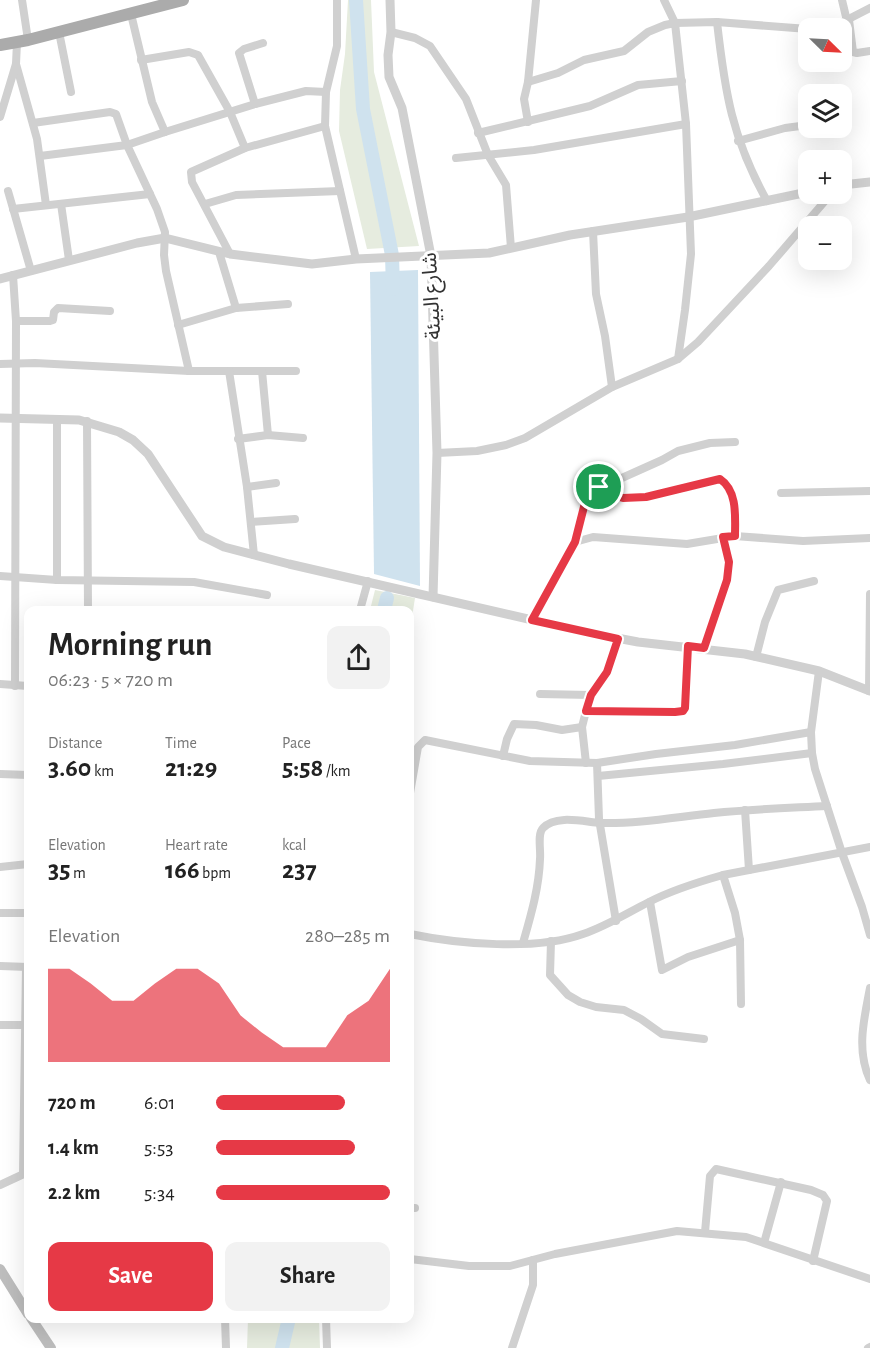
<!DOCTYPE html>
<html lang="en">
<head>
<meta charset="utf-8">
<style>
  :root { --surface:#fff; --page:#f2f2f2; --text:#222; --muted:#767676; --accent:#e63946 }
  body { margin:0; font-family:"Alegreya Sans","Noto Sans Arabic",sans-serif; background:var(--page); color:var(--text); height:100vh; display:flex; flex-direction:column; font-size:22px; white-space:nowrap }
  * { box-sizing:border-box; margin:0 }
  p { font-size:20px; color:var(--muted) }
  .icon { flex:none; width:33px; height:33px; fill:none; stroke:currentColor; stroke-width:2; stroke-linecap:round; stroke-linejoin:round }
  .map { position:relative; flex:1; overflow:hidden }
  .drawer { position:absolute; left:24px; top:606px; width:390px; height:717px; display:flex; flex-direction:column; background:var(--surface); border-radius:12px; box-shadow:0 6px 24px #0002 }
  .drawer>* { flex:none }
  .needle { width:39px; rotate:114deg }
  .fabs { position:absolute; left:798px; top:18px; display:grid; gap:12px }
  .fabs a { display:grid; place-items:center; width:54px; height:54px; border-radius:12px; background:var(--surface); box-shadow:0 6px 24px #0002; font-size:30px }
  .pin { position:absolute; display:grid; place-items:center; width:51px; height:51px; color:#fff; margin:-26px; border:3px solid #fff; border-radius:50%; box-shadow:0 2px 6px #0007 }
  .round { display:grid; place-items:center; flex:none; width:63px; height:63px; border-radius:12px; background:var(--page) }
  .overview { display:flex; align-items:center; justify-content:space-between; height:102px; padding:0 24px }
  h1 { font-size:33px; font-weight:700; line-height:45px }
  .metrics { display:grid; grid-template-columns:repeat(3,1fr); gap:9px; height:102px; padding:6px 24px }
  .metrics div { display:grid; align-content:center }
  .metrics b { font-size:26px; font-weight:700 }
  .metrics small { font-size:16px; font-weight:400 }
  .metrics p { font-size:16px }
  .chart { height:168px; padding:12px 24px }
  .chart p { display:flex; justify-content:space-between }
  .chart svg { width:100%; height:108px; margin-top:6px; fill:var(--accent); opacity:.7 }
  .action { display:flex; gap:12px; margin-top:auto; padding:12px 24px }
  .action a { flex:1; height:69px; border-radius:12px; background:var(--accent); color:#fff; font-size:24px; font-weight:700; line-height:69px; text-align:center }
  .action a+a { background:var(--page); color:var(--text) }
  ul { padding:0 24px; list-style:none; font-size:20px }
  li { display:grid; grid-template-columns:96px 72px 1fr; align-items:center; height:45px }
  li i { height:15px; border-radius:8px; background:var(--accent) }
  .map>svg:first-child { display:block }
</style>
</head>
<body>
<div class="map">
<svg width="870" height="1348" viewBox="0 0 870 1348">
  <rect width="100%" height="100%" fill="#fff"/>
  <g fill="#e6ecdf">
    <path d="M348 0H371L374 72 419 246 367 249 339 131 340 90 345 54Z"/>
    <path d="M375 590 415 598 410 630V610H370Z"/>
    <path d="M248 1319H319L320 1348H247Z"/>
  </g>
  <path fill="#cfe2ee" d="M418 270 420 586 374 574 370 272Z"/>
  <g fill="none" stroke-linecap="round" stroke-linejoin="round">
    <g stroke="#cfe2ee" stroke-width="14">
      <path d="M356 0 363 109 392 255 393 289"/>
      <path d="M384 610 387 598"/>
      <path d="M282 1348 289 1318"/>
    </g>
    <g stroke="#d0d0d0" stroke-width="8">
      <path d="M22 0 28 40"/>
      <path d="M337 0V46L326 92 325 126 356 259"/>
      <path d="M664 0 675 23 717 22 808 29"/>
      <path d="M842 0 847 21"/>
      <path d="M131 14 152 102 165 132"/>
      <path d="M849 20 853 52 857 53 870 51"/>
      <path d="M717 22C725 93 732 138 767 201"/>
      <path d="M824 28 837 25 870 8"/>
      <path d="M59 32 71 92"/>
      <path d="M391 32 415 38 430 46 466 99 488 155 506 185 511 248"/>
      <path d="M141 60 189 52 198 55 230 112 245 148"/>
      <path d="M16 64 37 139 46 205"/>
      <path d="M528 82 558 73 584 60 624 51 648 32 665 25 675 23 686 124 691 254 685 310 678 359"/>
      <path d="M255 104 239 53 244 49 263 43"/>
      <path d="M0 117 16 64 17 42"/>
      <path d="M528 122 524 99 528 82 536 0"/>
      <path d="M33 123 110 112 116 114 127 145 157 209 165 232 164 255 166 271 189 371"/>
      <path d="M478 133 590 106 638 85 682 81"/>
      <path d="M738 141 785 128 808 125"/>
      <path d="M40 156 127 145 165 132 255 104 306 91 326 92"/>
      <path d="M456 158 534 150 686 124"/>
      <path d="M8 191 31 271"/>
      <path d="M61 204 69 260"/>
      <path d="M205 204 236 195 340 191"/>
      <path d="M13 209 150 194"/>
      <path d="M593 231 596 294 605 336 612 387"/>
      <path d="M219 252 236 308"/>
      <path d="M230 254 192 182 191 172 245 148 325 126"/>
      <path d="M13 275 16 321 15 686"/>
      <path d="M16 321H50L53 320 54 312 58 308 110 311"/>
      <path d="M178 325 236 308 288 304"/>
      <path d="M0 364 35 363 189 371H296"/>
      <path d="M229 371 247 487 254 555"/>
      <path d="M262 371 268 435"/>
      <path d="M57 419V580"/>
      <path d="M87 421 88 610"/>
      <path d="M238 439 268 435 303 438"/>
      <path d="M437 453 477 451 506 445 525 438 612 387 678 359 698 342 769 266 831 194"/>
      <path d="M247 487 276 483"/>
      <path d="M599 487C627 506 663 495 693 486 702 484 711 480 720 479 738 490 735 518 735 536"/>
      <path d="M781 493 870 491"/>
      <path d="M251 522 295 519"/>
      <path d="M575 542 586 496 590 488 604 486 662 460 678 451 710 443 735 442"/>
      <path d="M0 576 57 580 194 582 267 595"/>
      <path d="M360 610 368 581"/>
      <path d="M532 620 575 542 593 537 687 544 735 536 803 541 870 538"/>
      <path d="M704 648 727 580 729 562 723 537"/>
      <path d="M756 657 765 622 778 590 814 581"/>
      <path d="M819 671 811 732 812 753 815 769 842 853 862 907 870 935"/>
      <path d="M0 684 28 686"/>
      <path d="M869 691 870 594"/>
      <path d="M540 694 591 695"/>
      <path d="M586 711H683L687 696 689 647"/>
      <path d="M503 756 507 739 514 724 536 725 562 730 582 727"/>
      <path d="M586 763 582 727 586 711 591 695 607 672 617 639"/>
      <path d="M597 763 599 819 616 921"/>
      <path d="M0 774 28 775"/>
      <path d="M598 776 723 764 812 753"/>
      <path d="M410 793 418 747 425 740 530 761 597 763 656 754 735 745 811 732"/>
      <path d="M745 810 749 870"/>
      <path d="M0 867 28 864"/>
      <path d="M723 875 735 913 740 940 741 1004"/>
      <path d="M650 902 662 970 688 957 740 940"/>
      <path d="M0 913H28"/>
      <path d="M410 934C458 944 536 951 583 934 607 926 627 913 649 902 672 890 698 882 723 875L870 847"/>
      <path d="M551 941 550 975 568 995 580 1002 596 1007 624 1010 641 1019 662 1034 704 1039"/>
      <path d="M523 943C531 915 539 888 540 859 541 850 537 834 543 828 556 814 585 822 600 823 638 824 676 817 714 813 752 809 789 808 827 806"/>
      <path d="M0 966 28 967"/>
      <path d="M870 988C864 1019 856 1050 870 1080"/>
      <path d="M0 1025H28"/>
      <path d="M23 1174 26 967"/>
      <path d="M0 1185 28 1172"/>
      <path d="M410 1208H415"/>
      <path d="M705 1232 710 1176 716 1169 811 1190 823 1195 827 1201 813 1261"/>
      <path d="M764 1243 781 1182"/>
      <path d="M410 1259 469 1266H510L555 1254 677 1231 746 1237 870 1279"/>
      <path d="M225 1318 226 1348"/>
      <path d="M326 1318 327 1348"/>
      <path d="M512 1348 533 1285V1260"/>
      <path d="M868 1348 870 1347"/>
    </g>
    <g stroke="#d0d0d0" stroke-width="9">
      <path d="M390 0 391 32 388 55 389 77 402 108 431 256 437 453 433 597"/>
      <path d="M842 185 870 182"/>
      <path d="M0 279 137 243 165 238 230 254 312 264 356 259 489 253 570 235 688 217 808 192"/>
      <path d="M0 418 79 420 119 432 133 440 148 454 202 536 224 547 289 564 580 631 638 642 745 654 819 671 870 691"/>
    </g>
    <g stroke="#bdbdbd" stroke-width="10">
      <path d="M0 1269 28 1314"/>
      <path d="M31 1318 51 1348"/>
    </g>
    <path stroke="#ababab" stroke-width="12" d="M0 45 28 40 183 0"/>
  </g>
  <g fill="none" stroke-linecap="round" stroke-linejoin="round">
    <defs>
      <path id="route" d="M720 479C738 491 735 518 735 536L723 537 729 562 727 580 704 648 688 646 685 708 683 711 675 712 586 711 591 695 607 672 618 639 532 620 575 542 588 491 590 488 599 487 609 494 623 498 646 497Z"/>
    </defs>
    <use href="#route" stroke="#fff" stroke-width="12"/>
    <use href="#route" stroke="#e63946" stroke-width="8"/>
  </g>
  <g text-anchor="middle" stroke-width="6" stroke-linejoin="round" paint-order="stroke">
    <g font-size="21" fill="#333" stroke="#fff">
      <text transform="translate(431 296) rotate(-93)" y="7">شارع البيئة</text>
    </g>
  </g>
</svg>
<div class="fabs">
<a><svg class="needle" viewBox="-14 -14 28 28"><path d="M0-13l5 13h-10z" fill="#e53935"/><path d="M0 13l5-13h-10z" fill="#767676"/></svg></a>
<a><svg class="icon" aria-label="layers" viewBox="0 0 24 24"><path d="M12 4l9 5-9 5-9-5zM3 14l9 5 9-5"/></svg></a>
<a>+</a>
<a>−</a>
</div>
<div class="pin" style="left:599px;top:487px;background:#1e9e55"><svg class="icon" aria-label="arrive" viewBox="0 0 24 24"><path d="M6 21V4h12l-3 4 3 4H6"/></svg></div>
<section class="drawer">
<div class="overview"><div><h1>Morning run</h1><p>06:23 · 5 × 720 m</p></div><a class="round"><svg class="icon" aria-label="share" viewBox="0 0 24 24"><path d="M12 15V3M7 8l5-5 5 5M5 13v7h14v-7"/></svg></a></div>
<div class="metrics">
<div><p>Distance</p><b>3.60<small> km</small></b></div>
<div><p>Time</p><b>21:29</b></div>
<div><p>Pace</p><b>5:58<small> /km</small></b></div>
</div>
<div class="metrics">
<div><p>Elevation</p><b>35<small> m</small></b></div>
<div><p>Heart rate</p><b>166<small> bpm</small></b></div>
<div><p>kcal</p><b>237</b></div>
</div>
<div class="chart"><p><span>Elevation</span>280–285 m</p>
<svg viewBox="0 0 160 44" preserveAspectRatio="none"><path d="M0 44V6L10 6L20 12L30 19L40 19L50 12L60 6L70 6L80 12L90 25L100 32L110 38L120 38L130 38L140 25L150 19L160 6V44z"/></svg>
</div>
<ul>
<li><b>720 m</b>6:01<i style="width:74%"></i></li>
<li><b>1.4 km</b>5:53<i style="width:80%"></i></li>
<li><b>2.2 km</b>5:34<i style="width:100%"></i></li>
</ul>
<div class="action"><a>Save</a><a>Share</a></div>
</section>
</div>
</body>
</html>
